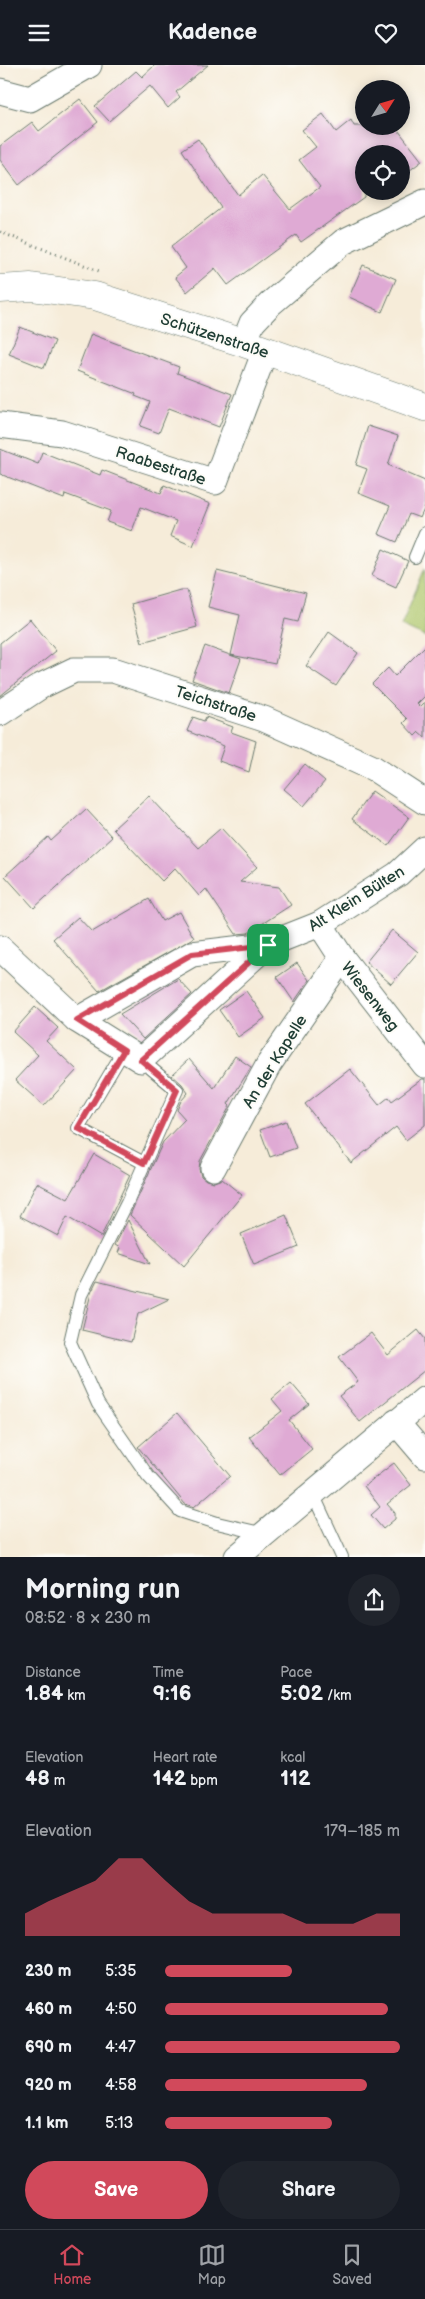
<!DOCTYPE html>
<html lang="en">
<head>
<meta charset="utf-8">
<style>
  :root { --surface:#171b24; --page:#20242c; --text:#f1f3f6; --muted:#9ea1a6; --line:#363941; --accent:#d1495b }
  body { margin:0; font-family:"Balsamiq Sans",sans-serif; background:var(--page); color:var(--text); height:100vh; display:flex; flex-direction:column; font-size:19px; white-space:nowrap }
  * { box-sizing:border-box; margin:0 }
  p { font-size:16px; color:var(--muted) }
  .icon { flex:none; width:28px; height:28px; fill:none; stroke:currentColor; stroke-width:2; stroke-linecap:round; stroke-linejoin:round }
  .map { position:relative; height:1492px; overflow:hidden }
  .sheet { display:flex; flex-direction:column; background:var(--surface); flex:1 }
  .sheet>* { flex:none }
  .needle { width:32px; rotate:53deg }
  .tools { position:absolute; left:355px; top:15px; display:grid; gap:10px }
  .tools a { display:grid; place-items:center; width:55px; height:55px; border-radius:50%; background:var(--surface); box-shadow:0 2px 12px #0003; font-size:25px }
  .pin { position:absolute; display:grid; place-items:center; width:42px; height:42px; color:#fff; margin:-21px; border-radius:10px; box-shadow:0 2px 8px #0006 }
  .round { display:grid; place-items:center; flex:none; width:52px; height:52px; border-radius:26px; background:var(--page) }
  .summary { display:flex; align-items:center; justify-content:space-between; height:85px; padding:0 25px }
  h1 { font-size:28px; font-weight:800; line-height:38px }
  .metrics { display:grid; grid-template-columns:repeat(3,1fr); gap:8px; height:85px; padding:5px 25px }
  .metrics div { display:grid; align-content:center }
  .metrics b { font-size:21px; font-weight:800 }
  .metrics small { font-size:14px; font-weight:400 }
  .metrics p { font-size:14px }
  .chart { height:140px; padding:10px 25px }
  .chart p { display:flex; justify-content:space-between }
  .chart svg { width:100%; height:90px; margin-top:5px; fill:var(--accent); opacity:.7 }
  .button { display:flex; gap:10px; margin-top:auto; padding:10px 25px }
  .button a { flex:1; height:58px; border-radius:30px; background:var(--accent); color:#fff; font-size:20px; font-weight:800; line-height:58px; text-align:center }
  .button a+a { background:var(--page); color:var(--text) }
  ul { padding:0 25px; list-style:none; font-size:16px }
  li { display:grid; grid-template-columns:80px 60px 1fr; align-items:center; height:38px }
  li i { height:12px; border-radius:6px; background:var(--accent) }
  header { display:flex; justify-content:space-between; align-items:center; height:65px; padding:0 25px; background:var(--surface); font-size:22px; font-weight:800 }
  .dock { display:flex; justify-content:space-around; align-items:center; height:70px; border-top:1px solid var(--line); background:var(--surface); font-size:14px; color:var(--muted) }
  .dock a { display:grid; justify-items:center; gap:2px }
  .dock .active { color:var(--accent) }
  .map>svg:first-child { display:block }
</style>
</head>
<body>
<header><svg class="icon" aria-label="menu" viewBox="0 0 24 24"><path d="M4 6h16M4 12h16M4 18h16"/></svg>Kadence<svg class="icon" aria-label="heart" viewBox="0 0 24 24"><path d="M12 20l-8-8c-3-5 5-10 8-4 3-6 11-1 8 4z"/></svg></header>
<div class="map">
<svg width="425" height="1492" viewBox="0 0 425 1492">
  <rect width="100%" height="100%" fill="#fdfcf7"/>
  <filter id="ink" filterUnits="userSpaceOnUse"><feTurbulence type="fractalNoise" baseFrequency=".02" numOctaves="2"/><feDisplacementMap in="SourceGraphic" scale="10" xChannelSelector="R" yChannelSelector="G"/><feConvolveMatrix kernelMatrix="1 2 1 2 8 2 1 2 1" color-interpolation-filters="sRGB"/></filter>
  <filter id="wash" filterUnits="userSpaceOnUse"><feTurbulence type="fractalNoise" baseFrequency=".0096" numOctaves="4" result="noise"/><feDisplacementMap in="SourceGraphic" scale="20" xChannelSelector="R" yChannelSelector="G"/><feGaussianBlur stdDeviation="1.12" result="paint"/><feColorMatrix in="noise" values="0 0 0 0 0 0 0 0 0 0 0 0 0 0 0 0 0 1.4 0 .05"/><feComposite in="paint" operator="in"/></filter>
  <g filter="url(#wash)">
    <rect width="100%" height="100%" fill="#f6ecd9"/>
    <path fill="#b0c86e" stroke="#688251" d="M425 503V572L401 561Z"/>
    <g id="blocks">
      <g fill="#dfaad4">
        <path d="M155 0H208L176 27 180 32 168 43 150 21 109 56 95 41 136 6 142 12Z"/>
        <path d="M80 34 98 57 19 120 0 95V81L32 57 39 66Z"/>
        <path d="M323 49 336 67 351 55 354 61H395L422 96 401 112V89H364V132L301 177 296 170 228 220 215 203 187 227 175 212 186 203 171 182 221 143 182 85 198 74 238 130 262 110 290 144 320 122 299 95 316 82 302 65Z"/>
        <path d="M363 200 396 214 382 247 349 232Z"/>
        <path d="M20 262 55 276 44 303 9 289Z"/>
        <path d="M91 269 179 302 177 308 232 329 219 362 169 343 159 368 140 361 150 337 135 331 136 329 77 306Z"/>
        <path d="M368 361 398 371 388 400 425 416V442L420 453 409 449 397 477 378 469 390 441 358 428 367 404 356 400Z"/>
        <path d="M0 384 38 399 42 387 100 410 102 405 161 428 164 420 210 439 193 481 170 471 176 456 141 442 132 466 107 457 111 446 65 429 64 434 0 409Z"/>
        <path d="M383 484 408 496 396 522 372 511Z"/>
        <path d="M217 506 306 528 298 557 285 554 275 599 231 590 240 550 208 542Z"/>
        <path d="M180 525H187L197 562 142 577 131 539Z"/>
        <path d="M30 554 56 586 0 631V578Z"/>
        <path d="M329 567 358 588 336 621 306 601Z"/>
        <path d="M205 581 241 594 229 628 192 615Z"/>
        <path d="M425 581V631L417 639 420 642 425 637V672L419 667 415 671 403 658 407 654 372 619 388 603 395 611Z"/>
        <path d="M193 652 204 656 206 652 233 662 231 667 256 676 249 707 219 696 224 681 187 666Z"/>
        <path d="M305 699 325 716 304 741 284 724Z"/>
        <path d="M372 726 409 752 388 781 352 754Z"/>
        <path d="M149 731 198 783 221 763 257 802 240 817 279 822 291 840 248 868 236 869 206 824 199 831 175 803 162 816 113 764Z"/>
        <path d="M86 744 112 772 34 843 5 811 48 772 51 776Z"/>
        <path d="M149 834 162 856 179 847 194 873 99 926 53 874 78 852 92 867Z"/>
        <path d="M392 865 418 887 391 919 366 897Z"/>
        <path d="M297 898 309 915 294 937 277 912Z"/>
        <path d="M178 914 192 929 143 974 120 949Z"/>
        <path d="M246 926 265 953 238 972 219 945Z"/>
        <path d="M35 942 58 963 46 976 77 1005 44 1041 15 1015 38 990 13 967Z"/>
        <path d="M235 991 251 1002 228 1039 230 1041 200 1096 199 1104 201 1111 206 1115 214 1117 222 1114 242 1130 184 1201 130 1150 163 1077 185 1054 177 1045 181 1036 188 1028 182 1019 172 1010 189 994 214 1023Z"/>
        <path d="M350 1004 379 1040 389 1032 392 1036 422 1014H425V1060L406 1075 396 1062 351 1098 305 1039Z"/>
        <path d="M286 1056 296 1083 270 1092 260 1065Z"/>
        <path d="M94 1089 130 1110 101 1172 67 1152 58 1171 20 1151 37 1118 68 1134Z"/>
        <path d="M286 1150 299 1182 254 1200 241 1169Z"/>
        <path d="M128 1155 150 1199 118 1188 120 1183 115 1180Z"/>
        <path d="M97 1216 169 1234 138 1249 131 1277 82 1265 91 1228Z"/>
        <path d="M418 1265 425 1274V1305L360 1357 339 1331 358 1317 339 1292 371 1268 388 1290Z"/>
        <path d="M291 1318 309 1339 289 1355 312 1384 280 1410 249 1372 282 1346 272 1334Z"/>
        <path d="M177 1348 230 1411 194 1442 185 1439 138 1382Z"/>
        <path d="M394 1398 411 1420 387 1439 395 1448V1454L383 1464 371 1450 380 1442 364 1421Z"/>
      </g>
    </g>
  </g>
  <g filter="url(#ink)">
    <use href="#blocks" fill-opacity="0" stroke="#6a7a6e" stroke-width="1"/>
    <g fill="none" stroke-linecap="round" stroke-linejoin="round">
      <defs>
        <g id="lane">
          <path d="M415 492 425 468"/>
          <path d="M124 985 78 1063 144 1098"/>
          <path d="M141 995 177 1025 127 1138 81 1230 70 1277 98 1339 148 1411 180 1446 217 1458 264 1469"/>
          <path d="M313 1429 342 1492"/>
        </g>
        <g id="street">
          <path d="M0 26 30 34 89 0"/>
          <path d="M244 278 252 258 270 239 343 177 425 137"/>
          <path d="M0 360 62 368 215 417 265 286"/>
          <path d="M0 648 41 621 74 605H113L264 654 373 703 425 737"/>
          <path d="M320 859 342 893 425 1000"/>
          <path d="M0 883 77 955 192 889 267 880 320 859 398 809 425 784"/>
          <path d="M77 955 141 995 267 880"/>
          <path d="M213 1103 269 999 342 893"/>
          <path d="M396 1357 425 1391"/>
          <path d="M237 1492 425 1334"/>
        </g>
        <path id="secondary" d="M0 224 31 222 95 231 244 278 425 342"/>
      </defs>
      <use href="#lane" stroke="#6a7a6e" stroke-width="14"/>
      <use href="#street" stroke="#6a7a6e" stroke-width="27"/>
      <use href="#secondary" stroke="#6a7a6e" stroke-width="29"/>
      <path stroke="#6a7a6e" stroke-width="3" stroke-dasharray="1 4" stroke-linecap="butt" d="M0 167 99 206"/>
      <use href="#lane" stroke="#fff" stroke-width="12"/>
      <use href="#street" stroke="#fff" stroke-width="25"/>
      <use href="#secondary" stroke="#fff" stroke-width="28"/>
    </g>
  </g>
  <g fill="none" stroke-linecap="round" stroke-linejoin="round" filter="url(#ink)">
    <defs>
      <path id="route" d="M268 880 141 995 177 1025 144 1098 78 1063 124 985 77 955 192 889Z"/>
    </defs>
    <use href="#route" stroke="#fff" stroke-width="10"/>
    <use href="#route" stroke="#d1495b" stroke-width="6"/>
  </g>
  <g text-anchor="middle" stroke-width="4" stroke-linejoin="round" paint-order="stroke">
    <g font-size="16" fill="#1f3d34" stroke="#fdfcf7">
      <text transform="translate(215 270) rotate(18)" y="6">Schützenstraße</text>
      <text transform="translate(161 400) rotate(18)" y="6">Raabestraße</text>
      <text transform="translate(216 638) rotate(18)" y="6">Teichstraße</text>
      <text transform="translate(356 833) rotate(-32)" y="6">Alt Klein Bülten</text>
      <text transform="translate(371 931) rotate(52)" y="6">Wiesenweg</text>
      <text transform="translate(274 996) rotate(-58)" y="6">An der Kapelle</text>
    </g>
  </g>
</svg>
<div class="tools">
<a><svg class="needle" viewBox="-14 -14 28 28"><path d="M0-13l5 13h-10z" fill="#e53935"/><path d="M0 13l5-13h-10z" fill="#9ea1a6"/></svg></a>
<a><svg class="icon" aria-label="locate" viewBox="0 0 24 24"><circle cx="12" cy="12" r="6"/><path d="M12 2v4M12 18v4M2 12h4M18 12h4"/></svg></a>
</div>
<div class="pin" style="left:268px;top:880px;background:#1e9e55"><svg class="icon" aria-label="arrive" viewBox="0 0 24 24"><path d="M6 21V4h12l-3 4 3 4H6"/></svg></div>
</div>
<section class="sheet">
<div class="summary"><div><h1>Morning run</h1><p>08:52 · 8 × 230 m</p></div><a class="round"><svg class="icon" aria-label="share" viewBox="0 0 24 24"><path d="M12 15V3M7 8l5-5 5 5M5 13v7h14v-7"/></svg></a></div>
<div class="metrics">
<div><p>Distance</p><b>1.84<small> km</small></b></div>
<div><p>Time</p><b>9:16</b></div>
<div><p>Pace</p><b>5:02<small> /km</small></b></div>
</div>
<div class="metrics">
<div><p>Elevation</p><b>48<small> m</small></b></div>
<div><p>Heart rate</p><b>142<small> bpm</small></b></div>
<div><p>kcal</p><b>112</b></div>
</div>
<div class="chart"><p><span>Elevation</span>179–185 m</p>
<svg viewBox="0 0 160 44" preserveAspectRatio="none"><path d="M0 44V33L10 27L20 22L30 17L40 6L50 6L60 17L70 27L80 33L90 33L100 33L110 33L120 38L130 38L140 38L150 33L160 33V44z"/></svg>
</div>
<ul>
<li><b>230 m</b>5:35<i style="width:54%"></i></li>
<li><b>460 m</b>4:50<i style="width:95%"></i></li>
<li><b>690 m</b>4:47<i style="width:100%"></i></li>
<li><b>920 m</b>4:58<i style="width:86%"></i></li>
<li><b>1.1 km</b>5:13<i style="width:71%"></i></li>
</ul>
<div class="button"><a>Save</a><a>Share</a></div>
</section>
<nav class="dock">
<a class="active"><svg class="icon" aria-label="home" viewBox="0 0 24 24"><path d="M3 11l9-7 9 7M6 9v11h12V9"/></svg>Home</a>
<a><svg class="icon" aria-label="map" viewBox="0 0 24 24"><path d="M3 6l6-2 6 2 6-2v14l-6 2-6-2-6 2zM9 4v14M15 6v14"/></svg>Map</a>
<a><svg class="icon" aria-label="saved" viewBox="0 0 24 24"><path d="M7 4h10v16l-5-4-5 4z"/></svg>Saved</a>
</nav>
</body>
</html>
